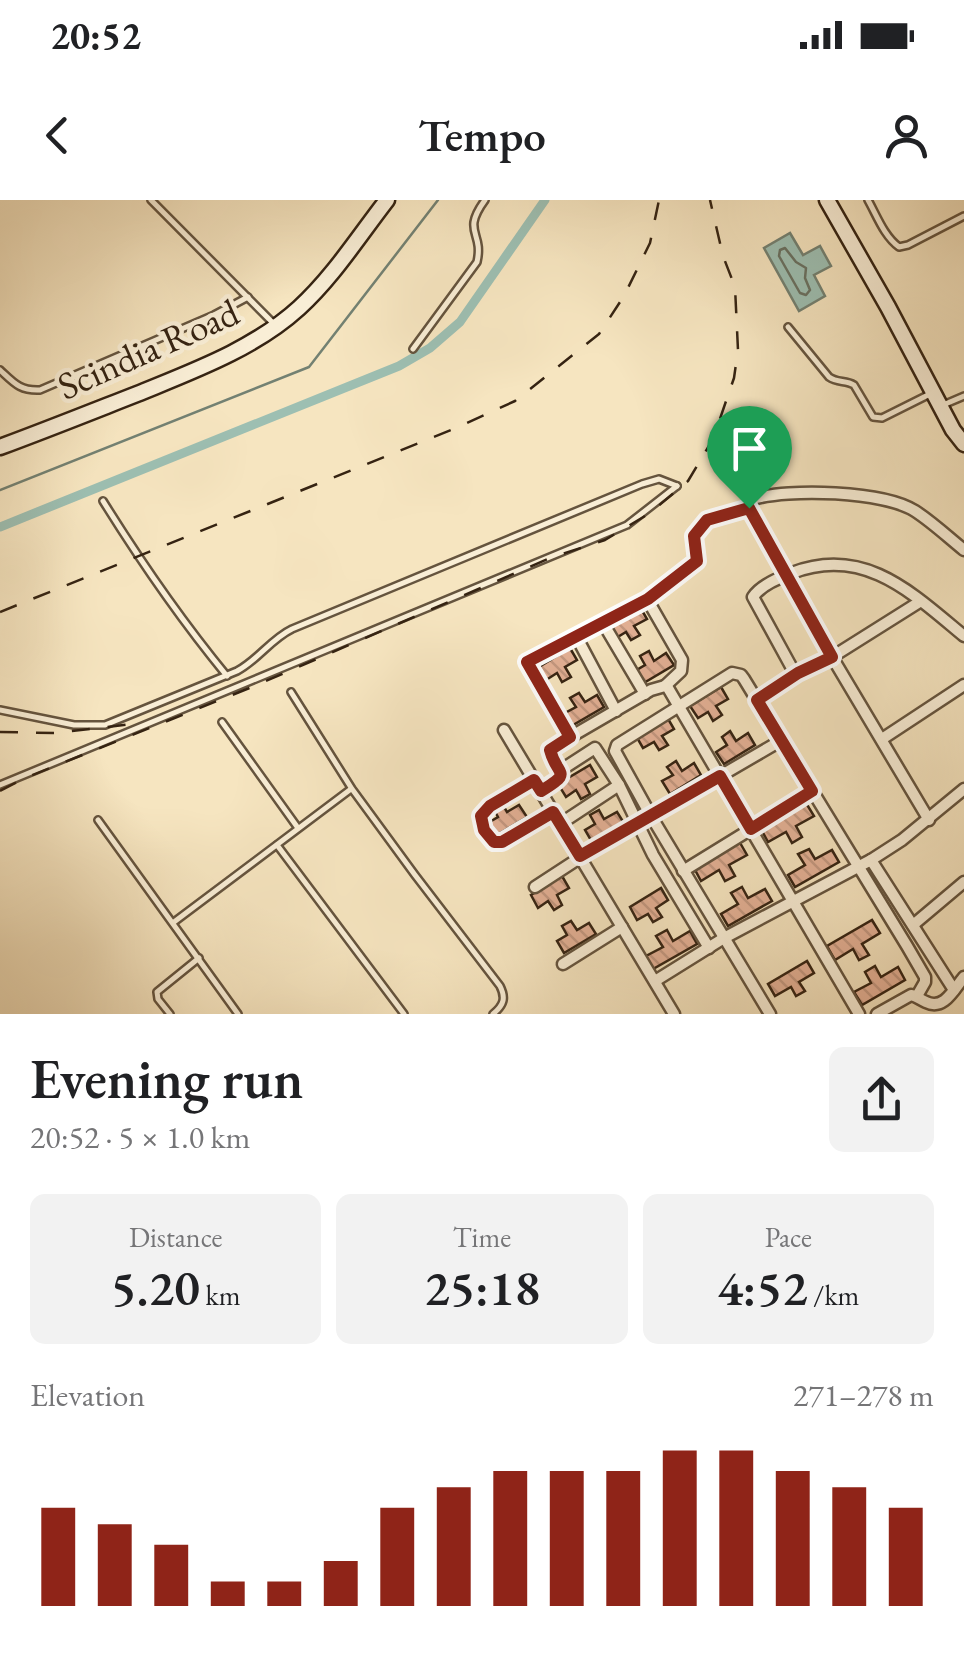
<!DOCTYPE html>
<html lang="en">
<head>
<meta charset="utf-8">
<style>
  :root { --surface:#fff; --page:#f2f2f2; --text:#202124; --muted:#757577; --accent:#8f2418 }
  body { margin:0; font-family:"EB Garamond",serif; background:var(--page); color:var(--text); height:100vh; display:flex; flex-direction:column; font-size:38px; white-space:nowrap }
  * { box-sizing:border-box; margin:0 }
  p { font-size:32px; color:var(--muted) }
  .icon { flex:none; width:55px; height:55px; fill:none; stroke:currentColor; stroke-width:2; stroke-linecap:round; stroke-linejoin:round }
  .map { position:relative; height:814px; overflow:hidden }
  .details { display:flex; flex-direction:column; background:var(--surface); flex:1 }
  .details>* { flex:none }
  .pin { position:absolute; display:grid; place-items:center; width:85px; height:85px; color:#fff; margin:-102px -42px; border-radius:50% 50% 50% 0; rotate:-45deg; box-shadow:0 0 10px #0007 }
  .pin .icon { rotate:45deg }
  .round { display:grid; place-items:center; flex:none; width:105px; height:105px; border-radius:15px; background:var(--page) }
  .headline { display:flex; align-items:center; justify-content:space-between; height:170px; padding:0 30px }
  h1 { font-size:55px; font-weight:600; line-height:75px }
  .figures { display:grid; grid-template-columns:repeat(3,1fr); gap:15px; height:170px; padding:10px 30px }
  .figures div { display:grid; align-content:center; border-radius:15px; background:var(--page); text-align:center }
  .figures b { font-size:50px; font-weight:600 }
  .figures small { font-size:28px; font-weight:400 }
  .figures p { font-size:28px }
  .chart { height:280px; padding:20px 30px }
  .chart p { display:flex; justify-content:space-between }
  .chart svg { width:100%; height:180px; margin-top:10px; stroke:var(--accent); stroke-width:6 }
  .status { display:flex; justify-content:space-between; align-items:center; height:70px; padding:0 50px; background:var(--surface); direction:ltr }
  .status svg { height:28px; fill:currentColor }
  header { display:flex; justify-content:space-between; align-items:center; height:130px; padding:0 30px; background:var(--surface); font-size:45px; font-weight:600 }
  .map>svg:first-child { display:block }
</style>
</head>
<body>
<div class="status"><b>20:52</b><svg viewBox="0 0 49 12"><path d="M0 12V9h3v3zM5 12V6h3v6zM10 12V3h3v9zM15 12V0h3v12zM26 1h20v11H26zM47 4h2v5h-2z"/></svg></div>
<header><svg class="icon" aria-label="back" viewBox="0 0 24 24"><path d="M15 5l-7 7 7 7"/></svg>Tempo<svg class="icon" aria-label="person" viewBox="0 0 24 24"><circle cx="12" cy="8" r="4"/><path d="M4 21q1-7 8-7t8 7"/></svg></header>
<div class="map">
<svg width="964" height="814" viewBox="0 0 964 814">
  <defs>
    <pattern id="building-back-hatch" width="6" height="6" patternUnits="userSpaceOnUse" patternTransform="scale(2.5)"><rect width="6" height="6" fill="#e4b196"/><path d="M-1 5l2 2M0 0l6 6M5-1l2 2" fill="none" stroke="#c49880"/></pattern>
  </defs>
  <rect width="100%" height="100%" fill="#f6e5c0"/>
  <filter id="stains"><feTurbulence type="fractalNoise" baseFrequency=".002" numOctaves="4"/><feColorMatrix values="0 0 0 0 .2 0 0 0 0 .09 0 0 0 0 .02 0 0 0 .5 -.17"/></filter>
  <radialGradient id="worn" r=".72"><stop offset=".6" stop-color="#630" stop-opacity="0"/><stop offset="1" stop-color="#630" stop-opacity=".3"/></radialGradient>
  <path fill="#9dbfb2" stroke="#738172" stroke-width="2.5" d="M790 33 803 55 820 46 831 66 814 75 825 96 799 111 764 48Z"/>
  <g fill="none" stroke-linecap="round" stroke-linejoin="round">
    <path stroke="#697162" stroke-width="2.5" d="M785 48 796 62 806 68 805 78 810 90 806 95 800 93 779 56 780 50Z"/>
    <path stroke="#738172" stroke-width="2.5" d="M0 290 309 167 438 0"/>
    <path stroke="#9dbfb2" stroke-width="9" d="M0 327 399 166 430 148 460 122 545 0"/>
  </g>
  <g fill="url(#building-back-hatch)" stroke="#352312" stroke-width="2.5">
    <path d="M640 407 647 419 634 426 640 435 631 440 626 432 616 438 608 426Z"/>
    <path d="M570 448 577 460 565 467 571 477 562 482 557 473 546 480 539 467Z"/>
    <path d="M649 451 654 461 666 453 674 465 642 484 635 471 645 465 640 456Z"/>
    <path d="M721 487 728 499 716 506 722 515 713 521 708 512 698 518 690 506Z"/>
    <path d="M579 493 585 502 597 495 604 507 573 525 565 513 576 507 570 498Z"/>
    <path d="M667 517 674 529 662 536 668 545 659 550 654 542 643 548 636 536Z"/>
    <path d="M730 531 736 541 748 533 755 545 724 564 716 552 727 545 722 537Z"/>
    <path d="M676 561 682 571 694 563 701 575 670 594 662 581 673 575 667 567Z"/>
    <path d="M590 565 597 577 585 584 590 594 581 599 576 590 566 597 558 584Z"/>
    <path d="M502 603 507 612 519 605 527 617 495 636 488 623 498 617 493 608Z"/>
    <path d="M806 603 814 616 796 626 802 637 792 643 786 632 768 642 761 629Z"/>
    <path d="M599 610 604 619 617 612 624 623 592 642 585 630 595 624 590 615Z"/>
    <path d="M739 641 747 655 729 665 735 676 725 681 719 670 701 681 694 668Z"/>
    <path d="M809 649 815 659 832 650 839 662 795 687 788 675 805 665 798 654Z"/>
    <path d="M562 676 569 688 557 695 562 705 554 710 548 701 538 708 531 695Z"/>
    <path d="M742 687 748 698 765 689 772 701 728 726 721 714 738 704 731 693Z"/>
    <path d="M661 688 668 700 656 708 662 717 653 722 648 714 637 720 630 707Z"/>
    <path d="M872 720 880 733 862 744 869 755 859 760 853 749 835 760 827 746Z"/>
    <path d="M571 721 577 730 589 723 596 734 564 753 557 741 567 735 562 726Z"/>
    <path d="M667 730 673 741 690 731 697 744 653 769 646 756 663 747 656 736Z"/>
    <path d="M807 761 814 773 799 782 805 791 796 796 791 787 775 796 768 784Z"/>
    <path d="M875 766 881 777 898 767 905 780 862 805 854 792 871 783 865 772Z"/>
  </g>
  <g fill="none" stroke-linecap="round" stroke-linejoin="round">
    <defs>
      <g id="service">
        <path d="M151 0 272 122"/>
        <path d="M868 0C877 16 884 36 899 47L908 45 964 16"/>
        <path d="M788 127 829 177C837 183 846 180 854 185L873 217 882 218 930 194"/>
        <path d="M413 149 477 62C484 31 461 33 485 0"/>
        <path d="M0 170C14 183 20 191 40 190L214 115 248 97"/>
        <path d="M943 205 964 196"/>
        <path d="M103 301C141 362 181 420 227 476"/>
        <path d="M291 492 352 589 415 675 500 786C506 798 504 805 493 814"/>
        <path d="M0 510 74 525H105L237 471C258 460 271 439 292 429L642 284 659 279 677 286"/>
        <path d="M222 522 298 628"/>
        <path d="M0 585 627 325 677 286"/>
        <path d="M98 620 238 814"/>
        <path d="M277 645 404 814"/>
        <path d="M174 722 351 589"/>
        <path d="M170 814 158 799 157 792 199 758"/>
      </g>
      <g id="minor">
        <path d="M647 399 697 361 695 335 707 320 749 309"/>
        <path d="M921 401 832 457 798 473 793 470 753 397C760 386 778 378 792 373 864 345 912 393 964 436"/>
        <path d="M603 423 645 494"/>
        <path d="M576 436 616 511"/>
        <path d="M757 500 798 473"/>
        <path d="M504 530 674 814"/>
        <path d="M570 537 527 462 647 399 682 460 681 471 665 486"/>
        <path d="M882 539 964 485"/>
        <path d="M561 570 595 548 619 585 653 655 709 748"/>
        <path d="M534 580 485 610 480 620 484 630 494 642 502 643 553 612"/>
        <path d="M541 591C563 577 566 578 550 555L553 547 651 490 665 486 668 488 859 814"/>
        <path d="M929 620 832 457 749 309 753 299C788 288 884 291 915 311 932 322 948 337 964 350"/>
        <path d="M560 624 619 585"/>
        <path d="M871 660 954 790"/>
        <path d="M683 671 813 591"/>
        <path d="M535 687 581 657 782 540"/>
        <path d="M913 725 964 682"/>
        <path d="M563 764 622 727"/>
        <path d="M655 781 724 738 871 660 902 640 964 589"/>
        <path d="M770 814 651 616 615 551 617 545 732 473 741 475 744 479 907 746 925 777V782L917 796"/>
        <path d="M877 814 911 795C916 796 921 800 926 802 944 811 954 789 964 777"/>
      </g>
      <g id="secondary">
        <path d="M827 0 888 107 953 230 964 244"/>
        <path d="M0 247C46 230 91 212 137 194 193 171 254 149 299 108 333 77 359 36 387 0"/>
      </g>
    </defs>
    <use href="#service" stroke="#65543e" stroke-width="10"/>
    <use href="#minor" stroke="#65543e" stroke-width="15"/>
    <use href="#secondary" stroke="#352312" stroke-width="19"/>
    <use href="#service" stroke="#f9eed6" stroke-width="5"/>
    <use href="#minor" stroke="#f9eed6" stroke-width="10"/>
    <use href="#secondary" stroke="#f9eed6" stroke-width="14"/>
    <g stroke="#352312" stroke-width="2.5" stroke-dasharray="18 18" stroke-linecap="butt">
      <path d="M0 412 456 228 515 201 599 134 624 96 650 43 659 0"/>
      <path d="M0 532 55 533 133 524"/>
      <path d="M0 591 25 578 252 487 550 358 605 340 650 313 688 281 713 239 734 178 738 150 735 87 723 56 710 0"/>
    </g>
  </g>
  <g fill="none" stroke-linecap="round" stroke-linejoin="round">
    <defs>
      <path id="route" d="M749 308 832 457 798 473 757 500 812 591 751 629 720 576 580 656 553 612 502 642H494L484 630 481 616 490 606 534 580 541 591C574 571 557 577 550 550L570 537 527 462 648 399 697 361 694 336 707 320Z"/>
    </defs>
    <use href="#route" stroke="#fff" stroke-width="20"/>
    <use href="#route" stroke="#8f2418" stroke-width="12"/>
  </g>
  <g text-anchor="middle" stroke-width="9" stroke-linejoin="round" paint-order="stroke">
    <g font-size="38" fill="#352312" stroke="#f9eed6">
      <text transform="translate(148 149) rotate(-24)" y="13">Scindia Road</text>
    </g>
  </g>
  <rect width="100%" height="100%" filter="url(#stains)"/>
  <rect width="100%" height="100%" fill="url(#worn)"/>
</svg>
<div class="pin" style="left:749px;top:308px;background:#1e9e55"><svg class="icon" aria-label="arrive" viewBox="0 0 24 24"><path d="M6 21V4h12l-3 4 3 4H6"/></svg></div>
</div>
<section class="details">
<div class="headline"><div><h1>Evening run</h1><p>20:52 · 5 × 1.0 km</p></div><a class="round"><svg class="icon" aria-label="share" viewBox="0 0 24 24"><path d="M12 15V3M7 8l5-5 5 5M5 13v7h14v-7"/></svg></a></div>
<div class="figures">
<div><p>Distance</p><b>5.20<small> km</small></b></div>
<div><p>Time</p><b>25:18</b></div>
<div><p>Pace</p><b>4:52<small> /km</small></b></div>
</div>
<div class="chart"><p><span>Elevation</span>271–278 m</p>
<svg viewBox="0 0 160 44" preserveAspectRatio="none"><path d="M5 44V20M15 44V24M25 44V29M35 44V38M45 44V38M55 44V33M65 44V20M75 44V15M85 44V11M95 44V11M105 44V11M115 44V6M125 44V6M135 44V11M145 44V15M155 44V20"/></svg>
</div>
</section>
</body>
</html>
